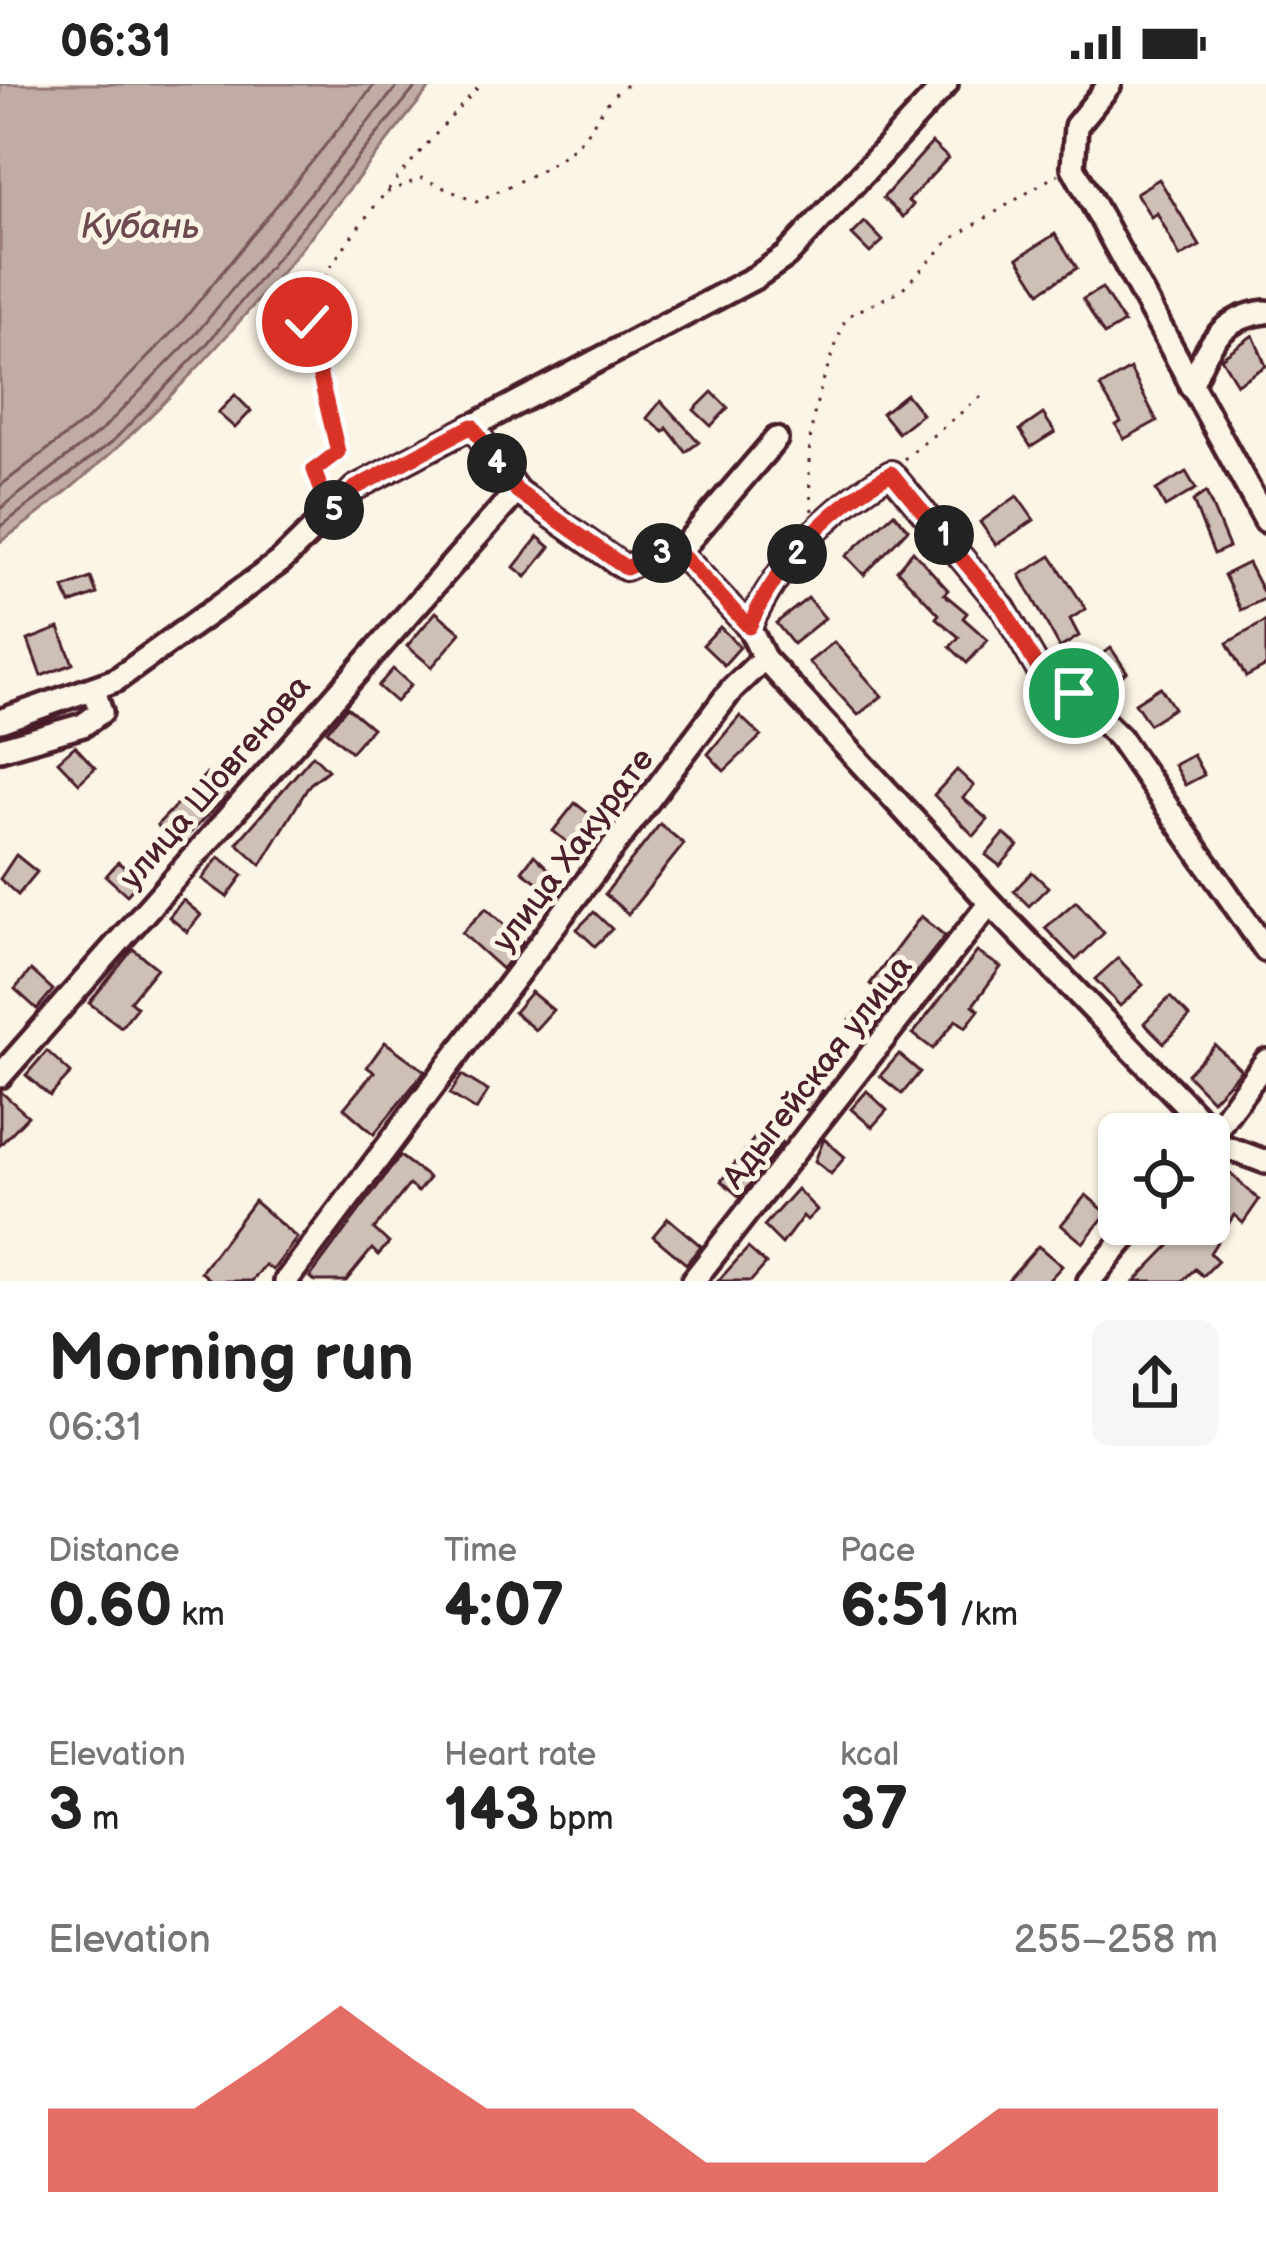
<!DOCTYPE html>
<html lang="en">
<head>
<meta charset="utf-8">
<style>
  :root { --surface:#fff; --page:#f6f6f6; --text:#222; --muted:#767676; --accent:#d93025 }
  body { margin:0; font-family:"Balsamiq Sans",sans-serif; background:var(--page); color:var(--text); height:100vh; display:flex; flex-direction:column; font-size:45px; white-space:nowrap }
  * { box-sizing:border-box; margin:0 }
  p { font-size:39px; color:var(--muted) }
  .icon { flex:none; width:66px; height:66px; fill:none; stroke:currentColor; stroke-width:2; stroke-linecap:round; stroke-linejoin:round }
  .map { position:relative; height:1197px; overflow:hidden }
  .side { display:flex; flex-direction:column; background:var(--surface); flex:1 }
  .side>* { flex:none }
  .tools { position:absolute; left:1098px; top:1029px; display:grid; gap:24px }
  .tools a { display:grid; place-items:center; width:132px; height:132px; border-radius:18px; background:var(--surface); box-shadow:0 3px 9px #0004; font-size:60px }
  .pin { position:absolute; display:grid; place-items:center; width:102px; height:102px; color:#fff; margin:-51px; border:6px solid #fff; border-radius:50%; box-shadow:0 3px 12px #0007 }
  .km { position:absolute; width:60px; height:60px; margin:-30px; border-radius:50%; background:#222; color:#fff; font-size:33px; line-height:60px; text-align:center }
  .round { display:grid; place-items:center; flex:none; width:126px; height:126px; border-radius:18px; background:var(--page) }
  .headline { display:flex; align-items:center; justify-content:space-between; height:204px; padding:0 48px }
  h1 { font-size:66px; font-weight:700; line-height:90px }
  .figures { display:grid; grid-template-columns:repeat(3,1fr); gap:18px; height:204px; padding:12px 48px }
  .figures div { display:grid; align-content:center }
  .figures b { font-size:60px; font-weight:700 }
  .figures small { font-size:33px; font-weight:400 }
  .figures p { font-size:33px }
  .chart { height:336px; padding:24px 48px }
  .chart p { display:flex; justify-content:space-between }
  .chart svg { width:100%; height:216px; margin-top:12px; fill:var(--accent); opacity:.7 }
  .status { display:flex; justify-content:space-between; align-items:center; height:84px; padding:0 60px; background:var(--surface); direction:ltr }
  .status svg { height:33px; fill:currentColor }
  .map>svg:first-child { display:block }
</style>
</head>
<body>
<div class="status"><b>06:31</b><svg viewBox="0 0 49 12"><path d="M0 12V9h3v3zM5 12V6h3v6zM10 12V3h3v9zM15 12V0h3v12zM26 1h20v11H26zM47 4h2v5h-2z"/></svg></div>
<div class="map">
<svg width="1266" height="1197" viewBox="0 0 1266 1197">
  <rect width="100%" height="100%" fill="#fcf5e5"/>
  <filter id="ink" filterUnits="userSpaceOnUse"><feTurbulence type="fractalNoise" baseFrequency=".00833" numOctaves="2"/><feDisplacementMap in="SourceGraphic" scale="24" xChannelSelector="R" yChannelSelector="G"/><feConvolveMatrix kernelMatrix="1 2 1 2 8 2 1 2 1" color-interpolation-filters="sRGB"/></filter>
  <g filter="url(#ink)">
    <path fill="#c0aca5" stroke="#917474" stroke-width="3" d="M0 0H433C300 165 176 336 0 458Z"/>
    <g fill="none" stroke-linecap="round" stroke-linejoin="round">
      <g stroke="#79575c" stroke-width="3">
        <path d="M0 402 90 333 181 239 375 0"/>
        <path d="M0 425 102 346 195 251 399 0"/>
        <path d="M0 443 112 358 206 261 418 0"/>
      </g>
    </g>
    <g fill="#cfc0b7" stroke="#4a1f2b" stroke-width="3">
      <path d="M932 59 948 74 908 117 913 121 903 133 883 114Z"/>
      <path d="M1159 95 1200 162 1180 173 1157 129 1151 133 1136 109Z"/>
      <path d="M865 138 883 157 870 169 852 151Z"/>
      <path d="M1055 150 1077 184 1040 208 1018 174Z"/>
      <path d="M1102 204 1124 239 1104 251 1083 215Z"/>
      <path d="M1253 251 1266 282 1237 300 1221 274Z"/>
      <path d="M1130 285 1157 337 1124 355 1116 341 1121 338 1100 303Z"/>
      <path d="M712 308 728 324 711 342 694 326Z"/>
      <path d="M906 310 922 330 898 349 882 329Z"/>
      <path d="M235 311 251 327 235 344 218 329Z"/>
      <path d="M661 317 699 358 686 368 667 344 664 348 647 334Z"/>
      <path d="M1043 330 1055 348 1031 363 1020 346Z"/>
      <path d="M1186 388 1196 405 1165 423 1156 406Z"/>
      <path d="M1206 408 1229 463 1214 470 1193 417Z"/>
      <path d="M1017 412 1034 436 996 461 980 438Z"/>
      <path d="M894 429 908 445 864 491 846 472Z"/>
      <path d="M538 453 550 463 526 493 514 483Z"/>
      <path d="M913 467 948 506 944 510 967 529 963 534 988 556 967 579 950 563 959 553 936 534 939 530 897 486Z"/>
      <path d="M1051 472 1086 525 1070 535 1079 552 1060 564 1020 491Z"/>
      <path d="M1248 479 1266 514 1241 526 1224 491Z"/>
      <path d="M91 494 97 510 70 520 64 504Z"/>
      <path d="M808 514 825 534 793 560 776 539Z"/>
      <path d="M436 528 461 549 432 583 407 562Z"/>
      <path d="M1266 537V582L1246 593 1227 559Z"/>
      <path d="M720 543 740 563 724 581 703 561Z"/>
      <path d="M59 544 73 580 41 592 28 556Z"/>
      <path d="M834 558 882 612 858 631 809 578Z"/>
      <path d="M1111 564 1127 588 1105 604 1089 579Z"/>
      <path d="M393 585 411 601 396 618 378 602Z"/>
      <path d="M1160 603 1174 624 1149 640 1135 619Z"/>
      <path d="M347 623 372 644 351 668 327 647Z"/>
      <path d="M740 632 761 652 724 687 708 670Z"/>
      <path d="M75 662 95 684 79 699 58 677Z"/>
      <path d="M313 671 328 686 310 700 261 781 237 759Z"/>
      <path d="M1193 671 1204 691 1185 701 1174 681Z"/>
      <path d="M957 686 974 702 963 714 988 736 974 752 934 711Z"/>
      <path d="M206 690 228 711 178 761 157 741Z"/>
      <path d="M622 694 637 706 623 725 607 712Z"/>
      <path d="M575 719 608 745 586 773 553 747Z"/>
      <path d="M660 740 684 760 628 830 605 810Z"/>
      <path d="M1004 750 1018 762 1000 782 986 771Z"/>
      <path d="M16 771 37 788 18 811 0 795Z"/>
      <path d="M534 771 562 798 553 810 522 787Z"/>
      <path d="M219 773 243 791 227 813 202 795Z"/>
      <path d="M118 778 140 797 127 811 106 792Z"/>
      <path d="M1032 788 1048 803 1029 822 1014 807Z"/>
      <path d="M183 816 201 831 187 848 169 833Z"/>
      <path d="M1076 817 1104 849 1076 876 1045 844Z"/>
      <path d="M486 824 523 858 502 885 462 849Z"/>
      <path d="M594 828 612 845 595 862 577 845Z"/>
      <path d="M921 832 945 852 867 951 850 936 877 905 870 900Z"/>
      <path d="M133 865 157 884 130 917 137 923 121 943 89 919Z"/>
      <path d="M977 868 1001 883 973 921 979 926 966 943 956 936 933 965 913 950Z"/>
      <path d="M1118 874 1143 901 1120 922 1095 895Z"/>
      <path d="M31 886 53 906 37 925 15 905Z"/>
      <path d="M531 908 553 926 535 946 514 928Z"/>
      <path d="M1170 913 1190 933 1164 959 1144 939Z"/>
      <path d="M385 958 425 987 374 1050 344 1024 374 988 367 983Z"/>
      <path d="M1215 961 1241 986 1212 1016 1187 990Z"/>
      <path d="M47 967 71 989 50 1012 26 991Z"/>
      <path d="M899 970 920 988 902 1010 880 992Z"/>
      <path d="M462 991 488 1007 476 1026 450 1010Z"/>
      <path d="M802 991 823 1007 808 1027 787 1010Z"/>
      <path d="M0 1007 28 1032 0 1061Z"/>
      <path d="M867 1007 887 1026 872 1043 851 1025Z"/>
      <path d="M764 1042 782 1059 740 1113 721 1097Z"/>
      <path d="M824 1055 845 1073 831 1090 815 1077Z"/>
      <path d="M400 1072 429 1094 418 1108 409 1101 374 1145 389 1159 378 1171 372 1165 346 1197H315L310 1193Z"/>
      <path d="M1229 1088 1259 1116 1243 1139 1234 1131 1210 1169 1218 1177 1203 1192 1195 1185 1182 1197H1135L1170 1161 1165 1156 1180 1140H1209V1116Z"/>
      <path d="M797 1105 817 1126 807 1136 803 1132 782 1160 764 1142Z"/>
      <path d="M1086 1111 1107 1129 1083 1159 1061 1141Z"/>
      <path d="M254 1117 297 1154 273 1186 265 1181 252 1197H212L201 1188Z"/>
      <path d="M668 1134 701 1162 686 1180 653 1152Z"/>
      <path d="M1038 1162 1062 1182 1048 1197H1007Z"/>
      <path d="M748 1164 766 1180 751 1197H718Z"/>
    </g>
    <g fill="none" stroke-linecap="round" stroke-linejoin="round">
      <defs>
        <g id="minor">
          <path d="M1110 0 1076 42 1073 83 1266 437"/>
          <path d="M1191 302C1207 263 1220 233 1266 228"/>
          <path d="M472 342 517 407"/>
          <path d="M679 468 776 355"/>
          <path d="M0 637 116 596 280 478 355 404 756 193 786 172 946 0"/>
          <path d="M0 665 83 641 101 628 94 606"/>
          <path d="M0 992 517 407 625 484 659 469 679 468 749 543"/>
          <path d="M1213 1049 990 819 764 574 749 543C779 478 830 423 891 389L1003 524 1040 588 1074 609 1119 653 1266 866"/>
          <path d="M1209 1055 1266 977"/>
          <path d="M1209 1057 1266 1078"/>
          <path d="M286 1197 732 605 764 574"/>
          <path d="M693 1197 990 819"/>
          <path d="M1089 1197 1137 1140"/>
        </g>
      </defs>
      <use href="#minor" stroke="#4a1f2b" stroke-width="30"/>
      <g stroke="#4a1f2b" stroke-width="3" stroke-dasharray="3 9" stroke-linecap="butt">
        <path d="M387 108 422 94 476 118C511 100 560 82 585 51 601 31 605 14 628 0"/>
        <path d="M904 375 983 311"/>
        <path d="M324 412 314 386 338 368C330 331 308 275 308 240 306 187 442 44 481 0"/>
        <path d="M812 427C802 342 818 311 846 233L901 206 950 156 1058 90"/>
      </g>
      <use href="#minor" stroke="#fcf5e5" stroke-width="21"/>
    </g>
  </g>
  <g fill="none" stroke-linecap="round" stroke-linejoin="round" filter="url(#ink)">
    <defs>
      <path id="route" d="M307 238 338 368 314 386 330 430 355 404 472 342 517 407 626 484 659 470 679 468 749 543C778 478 830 423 891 389L1003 524 1040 588 1074 609"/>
    </defs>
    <use href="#route" stroke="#fff" stroke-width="24"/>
    <use href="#route" stroke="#d93025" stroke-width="15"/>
  </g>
  <g text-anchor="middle" stroke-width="10" stroke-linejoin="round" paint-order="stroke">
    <g font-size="33" fill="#4a1f2b" stroke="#fcf5e5">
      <text transform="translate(214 697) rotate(-49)" y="12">улица Шовгенова</text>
      <text transform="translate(572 765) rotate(-53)" y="12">улица Хакурате</text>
      <text transform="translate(816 987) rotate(-52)" y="12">Адыгейская улица</text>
    </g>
    <g font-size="36" font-style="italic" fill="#6d4950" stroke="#fcf5e5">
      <text x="140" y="154">Кубань</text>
    </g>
  </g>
</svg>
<div class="tools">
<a><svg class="icon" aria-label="locate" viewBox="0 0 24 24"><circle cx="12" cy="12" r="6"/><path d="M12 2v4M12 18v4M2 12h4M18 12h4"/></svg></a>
</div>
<div class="pin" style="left:1074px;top:609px;background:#1e9e55"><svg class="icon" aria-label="arrive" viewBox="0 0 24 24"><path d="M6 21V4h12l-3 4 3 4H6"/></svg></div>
<div class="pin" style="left:307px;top:238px;background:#d93025"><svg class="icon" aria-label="check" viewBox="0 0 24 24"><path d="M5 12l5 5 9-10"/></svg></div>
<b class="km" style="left:944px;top:451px">1</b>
<b class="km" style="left:797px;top:470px">2</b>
<b class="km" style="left:662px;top:469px">3</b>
<b class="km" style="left:497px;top:379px">4</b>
<b class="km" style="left:334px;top:426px">5</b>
</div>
<section class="side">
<div class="headline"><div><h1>Morning run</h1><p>06:31</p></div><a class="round"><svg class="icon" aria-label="share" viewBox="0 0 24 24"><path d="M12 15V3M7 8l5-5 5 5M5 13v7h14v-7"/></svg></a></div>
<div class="figures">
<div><p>Distance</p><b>0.60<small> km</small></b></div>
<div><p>Time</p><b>4:07</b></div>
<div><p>Pace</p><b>6:51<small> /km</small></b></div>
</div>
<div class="figures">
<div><p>Elevation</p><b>3<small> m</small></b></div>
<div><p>Heart rate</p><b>143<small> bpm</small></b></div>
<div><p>kcal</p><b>37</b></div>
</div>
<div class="chart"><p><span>Elevation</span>255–258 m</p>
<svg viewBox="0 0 160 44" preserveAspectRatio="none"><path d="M0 44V27L10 27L20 27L30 17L40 6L50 17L60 27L70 27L80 27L90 38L100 38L110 38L120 38L130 27L140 27L150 27L160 27V44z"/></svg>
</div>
</section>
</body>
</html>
